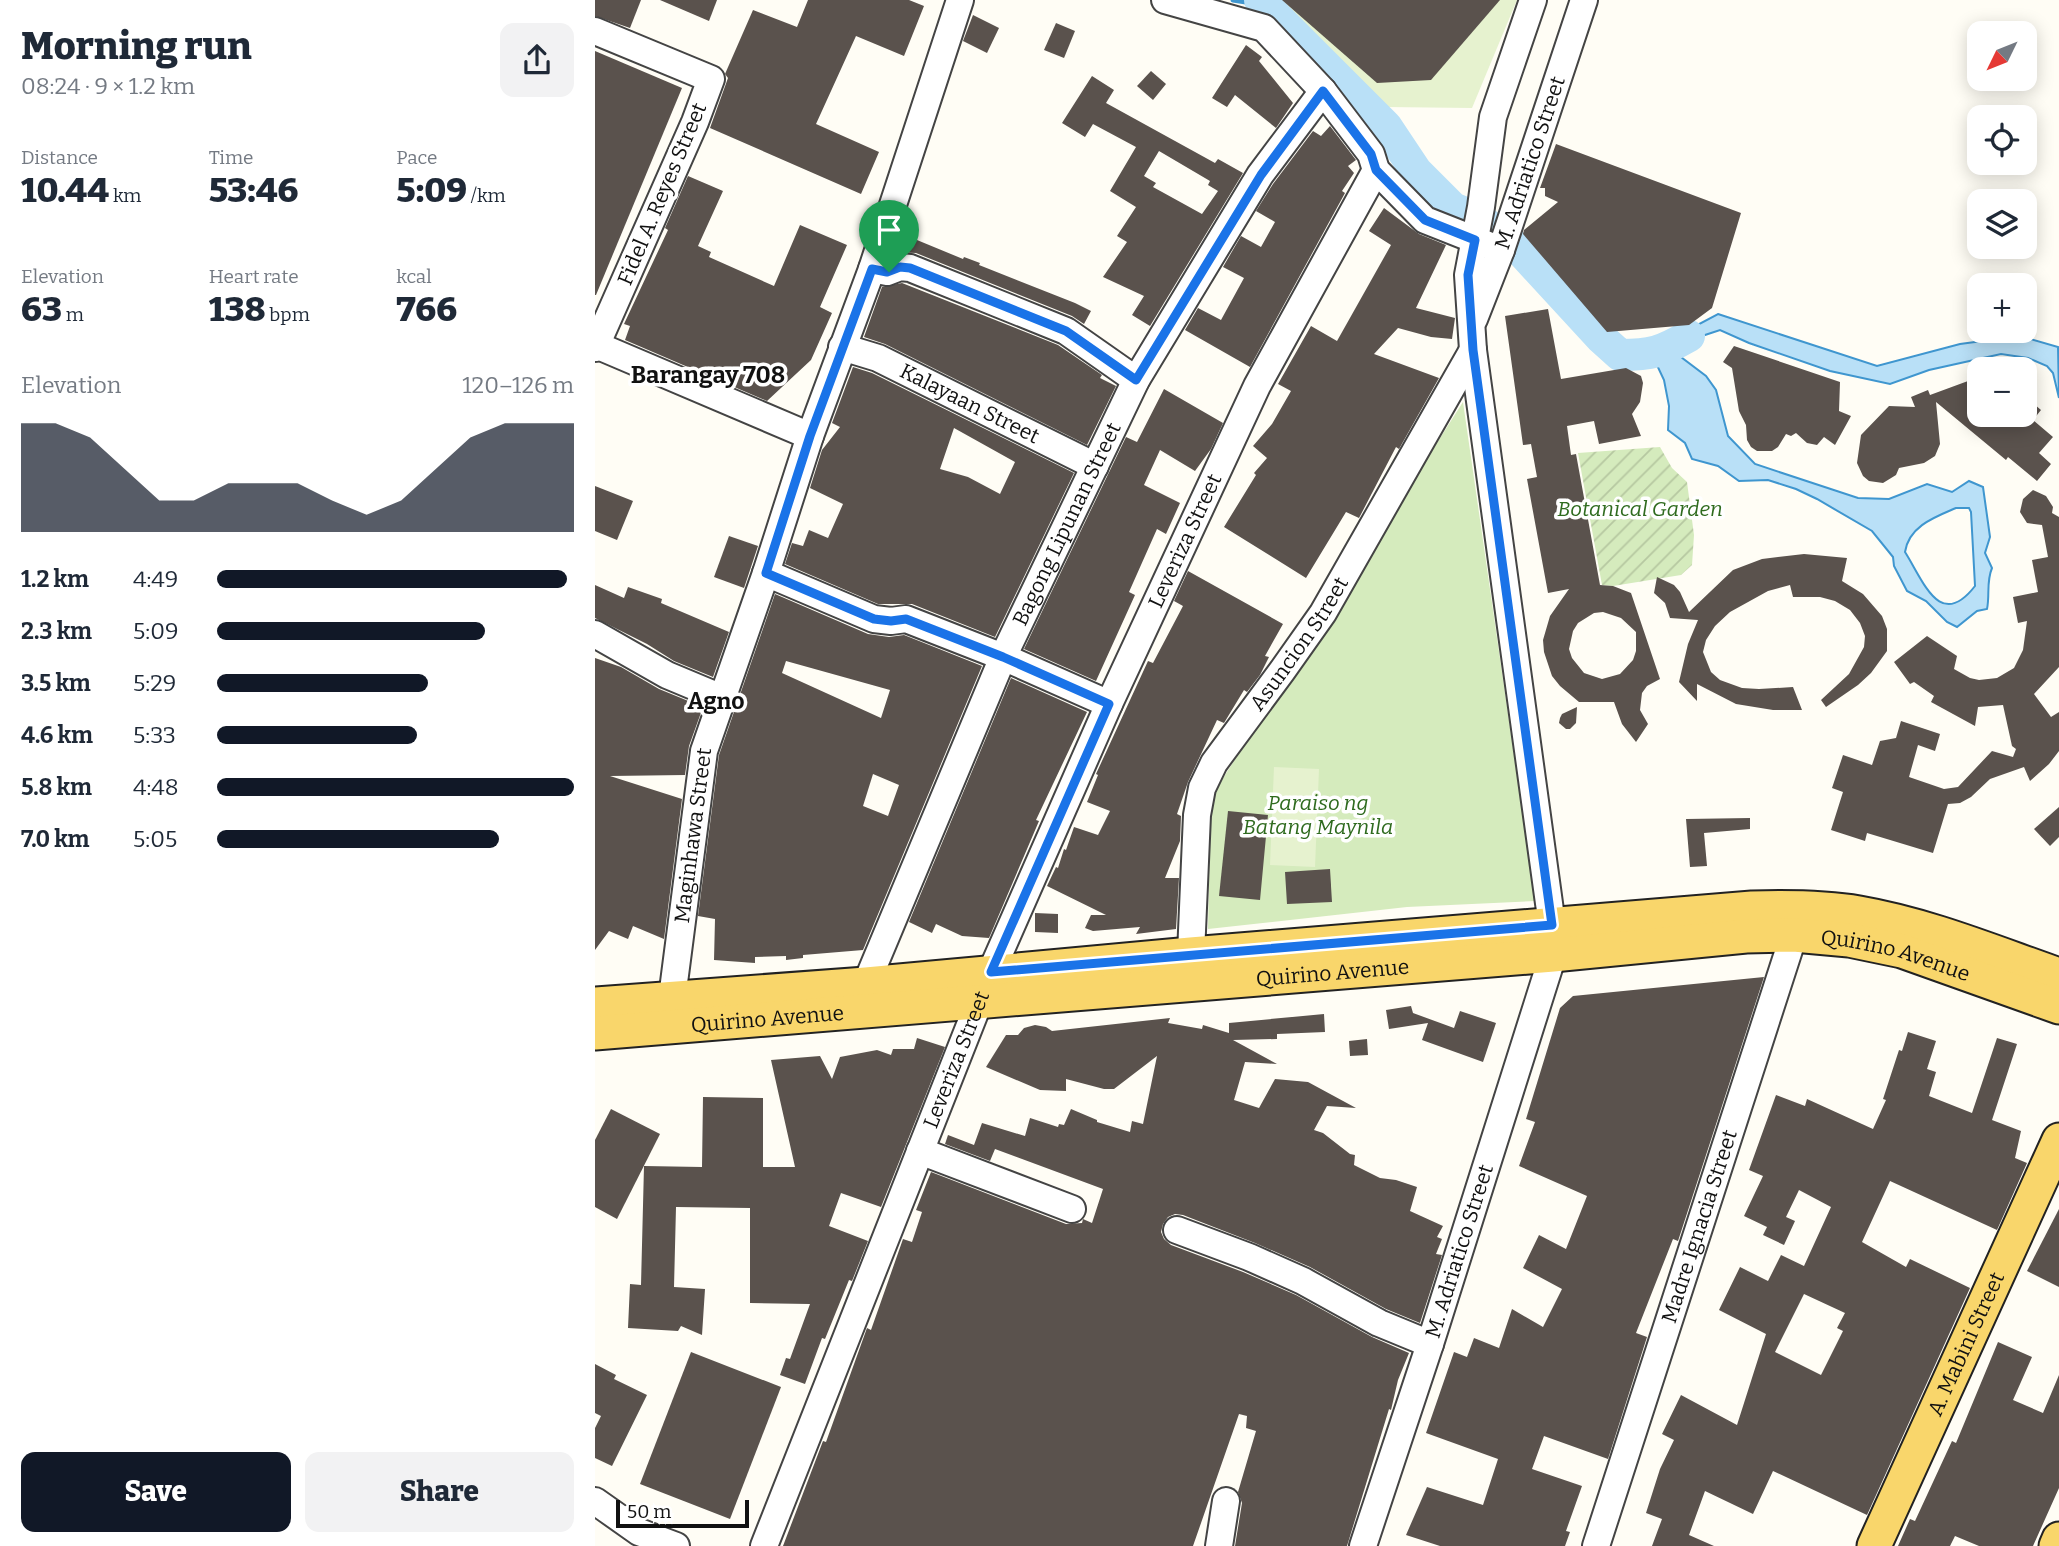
<!DOCTYPE html>
<html lang="en">
<head>
<meta charset="utf-8">
<style>
  :root { --surface:#fff; --page:#f2f2f3; --text:#1f2937; --muted:#747a83; --accent:#111827 }
  body { margin:0; font-family:Bitter,serif; background:var(--page); color:var(--text); height:100vh; display:flex; flex-direction:column; font-size:26px; white-space:nowrap }
  * { box-sizing:border-box; margin:0 }
  p { font-size:23px; color:var(--muted) }
  .icon { flex:none; width:38px; height:38px; fill:none; stroke:currentColor; stroke-width:2; stroke-linecap:round; stroke-linejoin:round }
  .map { position:relative; flex:1; overflow:hidden }
  .side { display:flex; flex-direction:column; background:var(--surface); width:595px }
  .side>* { flex:none }
  .needle { width:46px; rotate:227deg }
  .fabs { position:absolute; left:1372px; top:21px; display:grid; gap:14px }
  .fabs a { display:grid; place-items:center; width:70px; height:70px; border-radius:14px; background:var(--surface); box-shadow:0 4px 18px #0003; font-size:35px }
  .scale { position:absolute; left:21px; bottom:18px; width:133px; box-sizing:border-box; padding-left:7px; border:4px solid #111; border-top:0; font-size:19px; line-height:24px; white-space:nowrap; color:#111; -webkit-text-stroke:5px #fff; paint-order:stroke }
  .pin { position:absolute; display:grid; place-items:center; width:60px; height:60px; color:#fff; margin:-72px -30px; border-radius:50% 50% 50% 0; rotate:-45deg; box-shadow:0 0 7px #0007 }
  .pin .icon { rotate:45deg }
  .round { display:grid; place-items:center; flex:none; width:74px; height:74px; border-radius:14px; background:var(--page) }
  .headline { display:flex; align-items:center; justify-content:space-between; height:119px; padding:0 21px }
  h1 { font-size:38px; font-weight:800; line-height:52px }
  .metrics { display:grid; grid-template-columns:repeat(3,1fr); gap:10px; height:119px; padding:7px 21px }
  .metrics div { display:grid; align-content:center }
  .metrics b { font-size:35px; font-weight:800 }
  .metrics small { font-size:19px; font-weight:400 }
  .metrics p { font-size:19px }
  .chart { height:196px; padding:14px 21px }
  .chart p { display:flex; justify-content:space-between }
  .chart svg { width:100%; height:126px; margin-top:7px; fill:var(--accent); opacity:.7 }
  .action { display:flex; gap:14px; margin-top:auto; padding:14px 21px }
  .action a { flex:1; height:80px; border-radius:14px; background:var(--accent); color:#fff; font-size:28px; font-weight:800; line-height:80px; text-align:center }
  .action a+a { background:var(--page); color:var(--text) }
  ul { padding:0 21px; list-style:none; font-size:23px }
  li { display:grid; grid-template-columns:112px 84px 1fr; align-items:center; height:52px }
  li i { height:18px; border-radius:9px; background:var(--accent) }
  main { display:flex; flex:1; min-height:0 }
  .map>svg:first-child { display:block }
</style>
</head>
<body>
<main>
<section class="side">
<div class="headline"><div><h1>Morning run</h1><p>08:24 · 9 × 1.2 km</p></div><a class="round"><svg class="icon" aria-label="share" viewBox="0 0 24 24"><path d="M12 15V3M7 8l5-5 5 5M5 13v7h14v-7"/></svg></a></div>
<div class="metrics">
<div><p>Distance</p><b>10.44<small> km</small></b></div>
<div><p>Time</p><b>53:46</b></div>
<div><p>Pace</p><b>5:09<small> /km</small></b></div>
</div>
<div class="metrics">
<div><p>Elevation</p><b>63<small> m</small></b></div>
<div><p>Heart rate</p><b>138<small> bpm</small></b></div>
<div><p>kcal</p><b>766</b></div>
</div>
<div class="chart"><p><span>Elevation</span>120–126 m</p>
<svg viewBox="0 0 160 44" preserveAspectRatio="none"><path d="M0 44V6L10 6L20 11L30 22L40 33L50 33L60 27L70 27L80 27L90 33L100 38L110 33L120 22L130 11L140 6L150 6L160 6V44z"/></svg>
</div>
<ul>
<li><b>1.2 km</b>4:49<i style="width:98%"></i></li>
<li><b>2.3 km</b>5:09<i style="width:75%"></i></li>
<li><b>3.5 km</b>5:29<i style="width:59%"></i></li>
<li><b>4.6 km</b>5:33<i style="width:56%"></i></li>
<li><b>5.8 km</b>4:48<i style="width:100%"></i></li>
<li><b>7.0 km</b>5:05<i style="width:79%"></i></li>
</ul>
<div class="action"><a>Save</a><a>Share</a></div>
</section>
<div class="map">
<svg width="1464" height="1546" viewBox="0 0 1464 1546">
  <defs>
    <pattern id="garden-furrows" width="10" height="10" patternUnits="userSpaceOnUse" patternTransform="scale(1.75)"><rect width="10" height="10" fill="#d5ebbd"/><path d="M-1 1l2-2M0 10L10 0M9 11l2-2" fill="none" stroke="#b6c8a1"/></pattern>
  </defs>
  <rect width="100%" height="100%" fill="#fffdf5"/>
  <path fill="#d5ebbd" d="M868 402 940 901 812 907 613 929 616 797Z"/>
  <path fill="url(#garden-furrows)" d="M1065 447 1077 468 1092 482 1099 535 1097 565 1086 575 1018 586 1007 585 983 453Z"/>
  <g fill="#e6f2cf">
    <path d="M682 0H922L877 108 790 107Z"/>
    <path d="M679 767 724 769 720 867 675 865Z"/>
  </g>
  <path fill="#b9e0f7" stroke="#3f96cf" stroke-width="2" fill-rule="evenodd" d="M1123 314 1282 366 1365 344 1425 336 1463 347 1464 398 1458 373 1452 366 1433 358 1406 354 1334 370 1295 384 1235 371 1154 343 1125 330 1107 336 1082 354 1111 376 1121 390 1133 436 1160 464 1263 498 1294 499 1332 484 1357 492 1374 481 1388 487 1395 537 1390 553 1397 568C1391 582 1395 595 1392 609L1382 611 1362 627 1352 622 1331 601 1312 591 1299 566 1298 557 1277 531 1222 499 1201 489 1173 480 1144 481 1123 466 1097 459 1090 443 1073 430 1074 406 1069 380 1053 346 1076 339ZM1361 508H1374L1376 512 1380 586C1345 631 1329 582 1310 552 1314 526 1340 517 1361 508Z"/>
  <g fill="none" stroke-linecap="round" stroke-linejoin="round">
    <path stroke="#3f96cf" stroke-width="5" d="M638 0 670 5"/>
    <path stroke="#b9e0f7" stroke-width="32" d="M665 0 791 126 821 171 858 208 885 219 924 249 1005 337 1025 355C1057 355 1066 352 1094 336"/>
  </g>
  <g fill="#5a524d" fill-rule="evenodd">
    <path d="M0 0H46L35 28 0 16Z"/>
    <path d="M65 0H122L114 21Z"/>
    <path d="M213 0H314L329 6 309 56 261 36 221 124 284 152 266 194 115 128 133 78 130 74 158 10 202 27Z"/>
    <path d="M687 0H905L836 80 782 83Z"/>
    <path d="M378 15 404 28 392 53 368 41Z"/>
    <path d="M461 23 480 31 469 58 449 50Z"/>
    <path d="M651 45 667 57 664 61 698 103 681 128 640 95 632 107 617 98Z"/>
    <path d="M0 51 87 88 1 295H0Z"/>
    <path d="M556 71 571 84 558 100 542 86Z"/>
    <path d="M497 76 519 90 511 103 620 163 623 159 648 173 555 326 537 315 549 296 508 277 532 242 522 236 541 207 515 191 541 147 498 124 490 137 467 123ZM564 151 615 181 613 185 623 191 607 214 558 187 561 183 549 176Z"/>
    <path d="M735 126 761 160 753 166 759 173 747 191 750 193 655 367 590 330 603 308 626 320 649 278 628 267 646 236 666 247 680 222 661 211 678 184 718 131 726 136Z"/>
    <path d="M961 144 1146 213 1117 308 1094 325 1012 332 928 234 929 230 963 202 950 196V188H945Z"/>
    <path d="M93 176 128 191 103 246 116 252 114 257 179 286 205 225 252 245 225 307 237 313 216 360 172 401 30 340 35 326 29 324 73 230 70 228Z"/>
    <path d="M789 208 824 234 851 245 821 308 860 318 857 339 836 337 803 328 779 354 844 378 804 449 801 447 764 518 751 512 711 578 629 527 661 475 659 473 672 458 658 446 677 424 696 391 683 384 716 326 742 341 796 245 774 231Z"/>
    <path d="M305 233 368 259 369 257 385 263 384 265 480 303 496 311 489 324 477 316 321 253 299 252Z"/>
    <path d="M307 283 463 345 507 375 505 378 521 386 492 445 290 344 269 337 287 287Z"/>
    <path d="M953 309 966 379 1031 368 1046 376 1048 383 1045 402 1037 414 1046 436 1004 444 999 421 972 426 976 455 981 454 1005 585 1018 586 1036 593 1065 679 1052 686 1047 693 1045 710 1053 724 1041 742 1027 724 1019 702H984L965 686 957 676 949 652 948 640 955 616 974 589 953 593 932 479 942 477 936 444 928 445 910 316ZM1008 612 1026 618 1041 632V651L1038 660 1025 674 1007 679 989 673 977 658 974 649 978 631 983 623 999 613Z"/>
    <path d="M1139 346 1245 382 1244 411 1256 416 1240 445 1229 437 1222 445 1212 443 1201 433 1196 436 1191 434 1183 447 1177 451H1162L1156 447 1152 440 1151 425 1144 411 1137 368 1128 362Z"/>
    <path d="M258 367 277 373 479 473 400 637 317 604H283L190 564 197 543 208 546 214 530 233 538 248 504 215 488 227 450 245 427 237 423ZM359 428 420 462 405 494 373 477 345 469Z"/>
    <path d="M1373 381 1384 391V415H1430V396L1446 410 1438 420 1458 437 1444 453 1456 464 1442 481 1413 457 1411 460 1341 402 1345 444 1340 456 1329 463 1304 468 1301 475 1288 483 1274 481 1268 476 1262 463 1266 435 1294 406 1320 407 1316 397 1333 390 1335 395Z"/>
    <path d="M569 389 628 423 616 449 600 471 565 450 549 485 585 503 571 534 562 529 534 592 540 595 501 681 429 649 531 437 542 442Z"/>
    <path d="M0 486 38 501 22 540 0 531Z"/>
    <path d="M1438 490 1451 496 1458 507 1457 513 1464 517V667L1439 694 1456 717 1464 712V751L1454 764 1435 781 1429 767 1395 779 1376 797 1365 803 1353 804 1338 853 1272 833 1270 841 1236 830 1248 792 1237 788 1248 755 1277 765 1285 741 1301 738 1306 721 1345 734 1340 751 1323 745 1314 777 1349 789 1363 787 1397 751 1418 757 1421 749 1417 746 1408 705 1383 707 1380 726 1336 702 1339 696 1319 682 1315 684 1299 662 1332 636 1362 656 1359 669 1375 678 1384 680 1402 678 1419 668 1428 650 1432 621 1423 623 1418 597 1443 592 1437 560 1453 557 1447 525 1432 523 1425 512 1428 499Z"/>
    <path d="M134 536 163 546 149 588 119 577Z"/>
    <path d="M1209 554 1252 558 1247 581 1268 594 1287 616 1292 629V651L1276 673 1263 685 1231 707 1226 700 1254 674 1269 647 1270 636 1265 623 1255 610 1240 601 1225 597H1198L1195 585 1173 591 1135 612 1120 626 1111 640 1108 652 1116 672 1125 680 1147 688 1164 689 1198 687 1207 710H1178L1141 704 1102 684V701L1084 682 1093 644 1103 620 1075 618 1070 603 1059 593 1062 577 1079 585 1085 592 1094 612 1138 570 1167 559Z"/>
    <path d="M593 571 688 624 670 656 674 657 665 675 652 692 649 690 629 723 622 720 593 782 582 814 586 816 585 841 570 878H584L581 929 541 934 545 927 498 931 490 928 496 915H511L452 886 461 867 463 868 469 849 471 850 479 827 503 835 515 811 492 802 503 775 501 774 553 661 558 663 588 606 579 601Z"/>
    <path d="M0 585 29 598 33 587 67 599 66 603 134 632 118 677 79 661 52 644 0 618Z"/>
    <path d="M180 594 273 634 294 637 309 635 387 666 268 950 208 955V958L191 960V956L160 957V963L119 960 120 919 103 916 124 755ZM191 661 295 690 286 718 187 673ZM278 774 304 785 293 816 268 806Z"/>
    <path d="M0 658 26 667 64 689 108 707 94 746 90 775 15 776 87 799 69 939 38 926 33 939 14 931 0 950Z"/>
    <path d="M416 678 492 712 441 820 444 821 394 938 367 936 341 924 337 933 314 922Z"/>
    <path d="M982 707 981 723 975 729H971L964 723 965 718 967 714Z"/>
    <path d="M1464 807V837L1455 846 1439 829Z"/>
    <path d="M633 811 673 815 665 900 624 896Z"/>
    <path d="M1155 818V829L1109 833 1112 866 1095 867 1091 819Z"/>
    <path d="M735 869 737 902 692 904 690 872Z"/>
    <path d="M440 913 463 914V933L440 932Z"/>
    <path d="M1169 977 1083 1241 1078 1239 1041 1333 1052 1337 1013 1459 949 1436 937 1469 987 1486 971 1531 975 1532 970 1546H845L811 1535 832 1487 888 1505 903 1459 831 1433 859 1352 872 1357 879 1338 904 1348 917 1309 948 1327 967 1289 928 1268 944 1235 971 1249 992 1196 924 1166 940 1122 931 1119 965 1008 978 996Z"/>
    <path d="M816 1006 818 1013 859 1028 865 1011 901 1023 888 1062 827 1040 833 1023 794 1029 791 1010Z"/>
    <path d="M729 1014 730 1032 682 1034V1039L638 1040 682 1064 650 1062 639 1100 664 1108 680 1079 713 1082 761 1108 732 1106 719 1130 728 1133 755 1154 760 1155 759 1165 785 1178 801 1180 822 1187 815 1211 848 1226 842 1237 847 1239 841 1254 847 1255 825 1323 791 1309 715 1267 660 1243 588 1215 580 1214 573 1217 568 1224 566 1232 569 1239 576 1245 648 1272 701 1295 777 1337 814 1353 803 1380 796 1410 794 1409 752 1546H640L647 1503 643 1492 661 1431 651 1428 652 1416 644 1414 598 1546H188L228 1441 231 1442 272 1328 276 1330 308 1239 317 1242 327 1212 321 1210 336 1172 471 1224 487 1223 488 1219 497 1223 508 1189 400 1149 395 1161 350 1144 353 1135 379 1145 387 1123 430 1136 435 1118 463 1127 464 1124 469 1125 476 1109 502 1120V1122L535 1132 537 1121 548 1124 562 1056 519 1089H509L471 1079V1091L445 1090 391 1067 411 1035H423L429 1028 440 1025 451 1027 457 1031 575 1018 573 1023 607 1029 608 1025 634 1033V1023Z"/>
    <path d="M1313 1032 1341 1041 1332 1069 1341 1072 1334 1096 1377 1113 1402 1038 1422 1044 1397 1120 1426 1131 1420 1158 1432 1163 1402 1230 1295 1181 1267 1242 1311 1267 1315 1259 1375 1288 1272 1515 1178 1471 1158 1514 1110 1491 1094 1535 1119 1546H1057L1067 1519 1051 1513 1065 1469 1079 1440 1067 1434 1086 1395 1142 1425 1171 1334 1124 1310 1145 1267 1173 1281 1186 1255 1209 1266 1236 1207 1204 1190 1191 1217 1200 1221 1189 1245 1168 1235 1172 1227 1149 1216 1168 1176 1154 1170 1181 1095 1210 1106 1212 1099 1278 1129 1291 1100 1288 1099 1304 1050 1307 1051ZM1209 1294 1250 1313 1242 1328 1248 1331 1226 1375 1180 1352Z"/>
    <path d="M322 1038 350 1047 286 1207 246 1193 234 1226 273 1241 257 1281 254 1280 230 1339 227 1338 210 1384 185 1375 191 1358 195 1359 215 1304 155 1303V1208L81 1207 79 1287 110 1289 107 1335 86 1326 83 1331 33 1328 35 1284 46 1285 49 1166 107 1167 108 1097 168 1098V1167H200L176 1060 225 1056 237 1079 245 1057 282 1050 296 1055 298 1049H319Z"/>
    <path d="M772 1039 773 1055 755 1056 754 1041Z"/>
    <path d="M16 1109 65 1134 22 1219 0 1207V1140Z"/>
    <path d="M1464 1209V1287L1432 1271Z"/>
    <path d="M1403 1342 1437 1357 1418 1400 1448 1413 1464 1375V1488L1438 1546H1384L1360 1536 1355 1546H1303L1315 1519 1320 1521 1357 1441 1361 1443Z"/>
    <path d="M96 1352 186 1387 135 1519 45 1484Z"/>
    <path d="M0 1364 21 1375 19 1379 52 1395 17 1466 0 1458V1428L6 1416 0 1413Z"/>
  </g>
  <g fill="none" stroke-linecap="round" stroke-linejoin="round">
    <defs>
      <g id="minor">
        <path d="M570 0 669 28 728 91 776 154 781 170 830 220 906 250"/>
        <path d="M0 31 116 79 100 122 0 348"/>
        <path d="M277 269 292 272 305 267 315 268 471 331 541 380"/>
        <path id="s1" d="M879 319 906 250 989 0"/>
        <path d="M1 345 215 436"/>
        <path id="s2" d="M247 347 283 358 500 466"/>
        <path d="M171 573 279 619 296 621 311 619 408 657 514 704"/>
        <path d="M0 634 72 675 127 698"/>
        <path id="s3" d="M596 954 602 815 607 788 619 763 687 671 728 613 878 350"/>
        <path id="s4" d="M271 984 408 657 541 380 665 175 728 91"/>
        <path id="s5" d="M77 998 109 751 171 573 215 436 277 269 365 0"/>
        <path d="M325 1151 477 1209"/>
        <path d="M582 1230 654 1257 708 1281 784 1323 835 1344"/>
        <path d="M0 1501 44 1532 81 1546"/>
        <path id="s6" d="M169 1546 396 972 514 704 662 386 781 170"/>
        <path d="M624 1546 631 1501"/>
        <path id="s7" d="M768 1546 835 1344 958 955 957 925 878 350 873 275 886 207 898 117 938 0"/>
        <path id="s8" d="M1001 1546 1204 919"/>
      </g>
      <g id="major">
        <path d="M0 1004 271 984 596 954 1157 908C1193 907 1229 907 1264 913 1333 925 1398 952 1464 975"/>
        <path id="s9" d="M0 1033 958 955 1151 936 1199 935 1254 940 1307 951 1464 1007"/>
        <path id="s10" d="M1279 1546 1464 1140"/>
        <path d="M1461 1546 1464 1539"/>
      </g>
    </defs>
    <use href="#minor" stroke="#444" stroke-width="30"/>
    <use href="#major" stroke="#222" stroke-width="37"/>
    <use href="#minor" stroke="#fff" stroke-width="26"/>
    <use href="#major" stroke="#f9d66b" stroke-width="33"/>
  </g>
  <g fill="none" stroke-linecap="round" stroke-linejoin="round">
    <defs>
      <path id="route" d="M728 91 776 154 781 170 830 220 880 240 873 275 878 350 957 925 396 972 514 704 408 657 311 619 296 621 279 619 171 573 215 436 277 269 292 272 305 267 315 268 471 331 541 380 666 175Z"/>
    </defs>
    <use href="#route" stroke="#fff" stroke-width="14"/>
    <use href="#route" stroke="#1a73e8" stroke-width="9"/>
  </g>
  <g text-anchor="middle" stroke-width="7" stroke-linejoin="round" paint-order="stroke">
    <g font-size="21" fill="#111" stroke="#fff">
      <text dy="7" stroke="none"><textPath href="#s1" startOffset="166">M. Adriatico Street</textPath></text>
      <text transform="translate(67 194) rotate(-67)" y="7">Fidel A. Reyes Street</text>
      <text dy="7" stroke="none"><textPath href="#s2" startOffset="140">Kalayaan Street</textPath></text>
      <text dy="7" stroke="none"><textPath href="#s4" startOffset="502">Bagong Lipunan Street</textPath></text>
      <text dy="7" stroke="none"><textPath href="#s6" startOffset="1090">Leveriza Street</textPath></text>
      <text dy="7" stroke="none"><textPath href="#s3" startOffset="341">Asuncion Street</textPath></text>
      <text dy="7" stroke="none"><textPath href="#s5" startOffset="164">Maginhawa Street</textPath></text>
      <text dy="7" stroke="none"><textPath href="#s9" startOffset="1307">Quirino Avenue</textPath></text>
      <text dy="7" stroke="none"><textPath href="#s9" startOffset="740">Quirino Avenue</textPath></text>
      <text dy="7" stroke="none"><textPath href="#s9" startOffset="173">Quirino Avenue</textPath></text>
      <text dy="7" stroke="none"><textPath href="#s6" startOffset="523">Leveriza Street</textPath></text>
      <text dy="7" stroke="none"><textPath href="#s8" startOffset="336">Madre Ignacia Street</textPath></text>
      <text dy="7" stroke="none"><textPath href="#s7" startOffset="310">M. Adriatico Street</textPath></text>
      <text dy="7" stroke="none"><textPath href="#s10" startOffset="222">A. Mabini Street</textPath></text>
    </g>
    <g font-size="21" font-style="italic" fill="#2f6b1f" stroke="#fff">
      <text x="1045" y="516">Botanical Garden</text>
      <text x="723" y="810">Paraiso ng<tspan x="723" dy="24">Batang Maynila</tspan></text>
    </g>
    <g font-size="23" font-weight="bold" fill="#111" stroke="#fff">
      <text x="121" y="709">Agno</text>
    </g>
    <g font-size="24" font-weight="bold" fill="#111" stroke="#fff">
      <text x="113" y="383">Barangay 708</text>
    </g>
  </g>
</svg>
<div class="fabs">
<a><svg class="needle" viewBox="-14 -14 28 28"><path d="M0-13l5 13h-10z" fill="#e53935"/><path d="M0 13l5-13h-10z" fill="#747a83"/></svg></a>
<a><svg class="icon" aria-label="locate" viewBox="0 0 24 24"><circle cx="12" cy="12" r="6"/><path d="M12 2v4M12 18v4M2 12h4M18 12h4"/></svg></a>
<a><svg class="icon" aria-label="layers" viewBox="0 0 24 24"><path d="M12 4l9 5-9 5-9-5zM3 14l9 5 9-5"/></svg></a>
<a>+</a>
<a>−</a>
</div>
<div class="scale">50 m</div>
<div class="pin" style="left:294px;top:272px;background:#1e9e55"><svg class="icon" aria-label="arrive" viewBox="0 0 24 24"><path d="M6 21V4h12l-3 4 3 4H6"/></svg></div>
</div>
</main>
</body>
</html>
